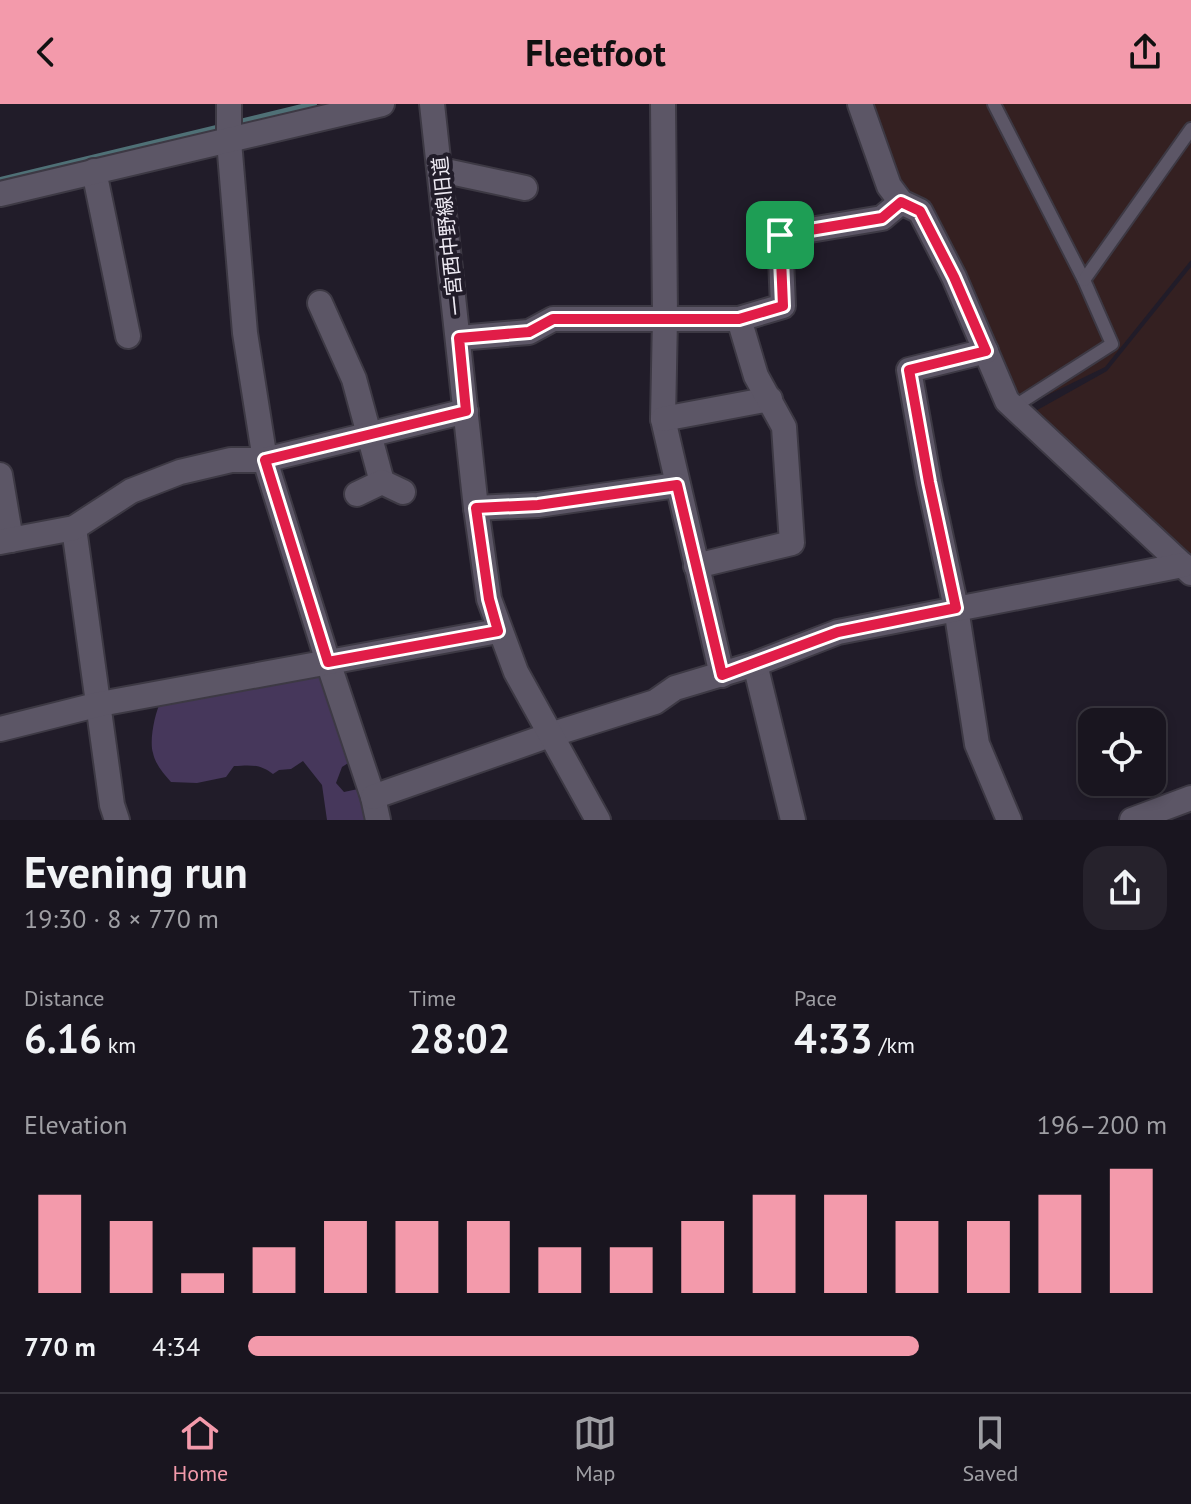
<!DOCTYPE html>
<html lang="en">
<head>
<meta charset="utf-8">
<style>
  :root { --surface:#19151f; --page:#26222c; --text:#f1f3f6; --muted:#9f9fa4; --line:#37343d; --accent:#f39aab }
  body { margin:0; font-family:"PT Sans","Noto Sans JP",sans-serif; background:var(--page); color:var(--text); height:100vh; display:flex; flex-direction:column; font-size:30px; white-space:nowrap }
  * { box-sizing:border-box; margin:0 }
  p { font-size:26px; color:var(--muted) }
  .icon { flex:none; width:44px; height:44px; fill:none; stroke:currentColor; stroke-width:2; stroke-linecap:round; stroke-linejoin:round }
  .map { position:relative; height:716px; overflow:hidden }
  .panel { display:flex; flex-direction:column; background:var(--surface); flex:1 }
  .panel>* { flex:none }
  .controls { position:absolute; left:1078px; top:604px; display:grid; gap:16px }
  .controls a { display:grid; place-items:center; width:88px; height:88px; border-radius:16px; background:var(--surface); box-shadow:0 4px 12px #0003,0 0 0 2px var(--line); font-size:40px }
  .pin { position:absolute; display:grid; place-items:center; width:68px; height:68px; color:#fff; margin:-34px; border-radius:16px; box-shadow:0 4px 12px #0006 }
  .round { display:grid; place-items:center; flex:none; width:84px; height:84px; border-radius:24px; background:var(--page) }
  .summary { display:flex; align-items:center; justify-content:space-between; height:136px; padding:0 24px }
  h1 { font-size:44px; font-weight:700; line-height:60px }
  .metrics { display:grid; grid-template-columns:repeat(3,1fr); gap:12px; height:136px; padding:8px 24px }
  .metrics div { display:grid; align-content:center }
  .metrics b { font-size:40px; font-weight:700 }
  .metrics small { font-size:22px; font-weight:400 }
  .metrics p { font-size:22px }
  .chart { height:224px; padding:16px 24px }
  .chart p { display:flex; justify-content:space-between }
  .chart svg { width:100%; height:144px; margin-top:8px; stroke:var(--accent); stroke-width:6 }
  ul { padding:0 24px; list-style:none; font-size:26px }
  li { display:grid; grid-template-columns:128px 96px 1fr; align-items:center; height:60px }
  li i { height:20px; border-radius:10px; background:var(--accent) }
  header { display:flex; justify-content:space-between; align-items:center; height:104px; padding:0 24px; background:var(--accent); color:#111; font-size:36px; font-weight:700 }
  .dock { display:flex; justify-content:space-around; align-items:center; height:112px; border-top:2px solid var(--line); background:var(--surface); font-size:22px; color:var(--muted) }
  .dock a { display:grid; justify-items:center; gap:4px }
  .dock .current { color:var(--accent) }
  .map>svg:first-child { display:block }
</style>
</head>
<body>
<header><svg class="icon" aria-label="back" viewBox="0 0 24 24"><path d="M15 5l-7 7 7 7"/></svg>Fleetfoot<svg class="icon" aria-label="share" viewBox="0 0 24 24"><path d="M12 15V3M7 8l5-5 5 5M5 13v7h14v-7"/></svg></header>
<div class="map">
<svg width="1191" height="716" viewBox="0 0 1191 716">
  <rect width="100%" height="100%" fill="#211c29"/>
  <g fill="#342021">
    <path d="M869 0H1191V156L1105 263 1025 302 905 93Z"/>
    <path d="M1191 163V455L1032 309 1107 267Z"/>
  </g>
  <path fill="#46375b" d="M321 567 359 652 342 663 336 679 344 688 358 685 379 716H327L322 681 303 657 291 665 279 666 273 670C260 660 251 661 234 662L226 673 197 679 171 678C164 670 155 660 153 649 149 637 155 608 161 597Z"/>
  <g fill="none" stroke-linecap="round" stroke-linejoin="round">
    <g stroke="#4f7076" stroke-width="6">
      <path d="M236 19 314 0"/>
      <path d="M0 76 225 22"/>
    </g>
    <defs>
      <g id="lane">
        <path d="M994 0 1084 176 1112 240 1012 304"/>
        <path d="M1084 176 1191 25"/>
      </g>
      <g id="street">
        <path d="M229 0V37L245 229 265 356 328 558 373 693 378 716"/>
        <path d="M663 0 665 214 663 315 722 571"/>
        <path d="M860 0 889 82 901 98 920 107 954 173 1007 297 1191 469"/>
        <path d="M441 66 525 84"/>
        <path d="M94 67 128 232"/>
        <path d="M0 90 382 0"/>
        <path d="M320 199 354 275 382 378"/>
        <path d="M459 234 529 228 553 215H739L783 202 780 131 882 114 901 98"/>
        <path d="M986 247 909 266 929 378 956 504 977 640 1009 716"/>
        <path d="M663 315 770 295"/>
        <path d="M0 371 11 436"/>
        <path d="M357 390 382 378 403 388"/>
        <path d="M476 404 538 401 677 381"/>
        <path d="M74 424 112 701 117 716"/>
        <path d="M0 438 74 424 131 387 180 368 231 356H265L466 307"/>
        <path d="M696 462 792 439 784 323 756 272 739 215"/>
        <path d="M755 560 793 716"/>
        <path d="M0 625 100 600 498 527"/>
        <path d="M373 693 550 631 655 598 675 584 755 560 838 528 1183 461"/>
        <path d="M1132 716 1191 694"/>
      </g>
      <path id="secondary" d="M432 0 476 404 489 495 516 568 598 716"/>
    </defs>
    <use href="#lane" stroke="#3d3944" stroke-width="16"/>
    <use href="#street" stroke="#3d3944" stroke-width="28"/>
    <use href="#secondary" stroke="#3d3944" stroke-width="28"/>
    <use href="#lane" stroke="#5c5666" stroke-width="12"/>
    <use href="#street" stroke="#5c5666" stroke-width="24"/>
    <use href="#secondary" stroke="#5c5666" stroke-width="24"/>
  </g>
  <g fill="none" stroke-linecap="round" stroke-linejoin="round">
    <defs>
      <path id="route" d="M901 98 920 107 954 173 986 247 909 266 929 378 956 504 838 528 722 571 677 381 538 401 476 404 489 495 498 527 328 558 265 356 466 307 459 234 529 228 553 215H739L783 202 780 131 882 114Z"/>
    </defs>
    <use href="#route" stroke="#fff" stroke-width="16"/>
    <use href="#route" stroke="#e11d48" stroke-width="10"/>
  </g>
  <g text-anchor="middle" stroke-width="8" stroke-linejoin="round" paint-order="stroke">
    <g font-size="20" fill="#eeeaf3" stroke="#211c29">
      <text transform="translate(448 132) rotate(-96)" y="7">一宮西中野線旧道</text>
    </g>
  </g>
</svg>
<div class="controls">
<a><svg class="icon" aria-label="locate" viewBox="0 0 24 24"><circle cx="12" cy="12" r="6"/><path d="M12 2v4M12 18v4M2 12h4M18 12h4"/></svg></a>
</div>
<div class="pin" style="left:780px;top:131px;background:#1e9e55"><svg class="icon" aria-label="arrive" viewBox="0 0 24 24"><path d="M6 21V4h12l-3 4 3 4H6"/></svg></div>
</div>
<section class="panel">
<div class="summary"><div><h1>Evening run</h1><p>19:30 · 8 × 770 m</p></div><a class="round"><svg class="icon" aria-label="share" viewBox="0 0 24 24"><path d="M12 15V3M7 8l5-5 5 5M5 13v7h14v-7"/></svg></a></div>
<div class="metrics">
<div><p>Distance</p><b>6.16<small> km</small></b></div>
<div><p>Time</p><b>28:02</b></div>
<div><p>Pace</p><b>4:33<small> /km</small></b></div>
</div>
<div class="chart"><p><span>Elevation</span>196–200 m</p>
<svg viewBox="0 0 160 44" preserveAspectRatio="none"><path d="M5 44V14M15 44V22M25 44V38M35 44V30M45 44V22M55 44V22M65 44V22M75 44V30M85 44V30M95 44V22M105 44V14M115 44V14M125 44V22M135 44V22M145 44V14M155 44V6"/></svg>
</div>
<ul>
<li><b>770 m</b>4:34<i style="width:73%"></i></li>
</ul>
</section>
<nav class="dock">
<a class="current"><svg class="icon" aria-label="home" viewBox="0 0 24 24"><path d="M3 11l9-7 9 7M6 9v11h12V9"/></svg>Home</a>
<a><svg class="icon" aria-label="map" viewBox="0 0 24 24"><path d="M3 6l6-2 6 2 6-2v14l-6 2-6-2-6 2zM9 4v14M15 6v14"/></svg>Map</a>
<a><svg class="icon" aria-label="saved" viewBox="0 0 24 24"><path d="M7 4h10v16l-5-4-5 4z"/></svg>Saved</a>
</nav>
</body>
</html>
